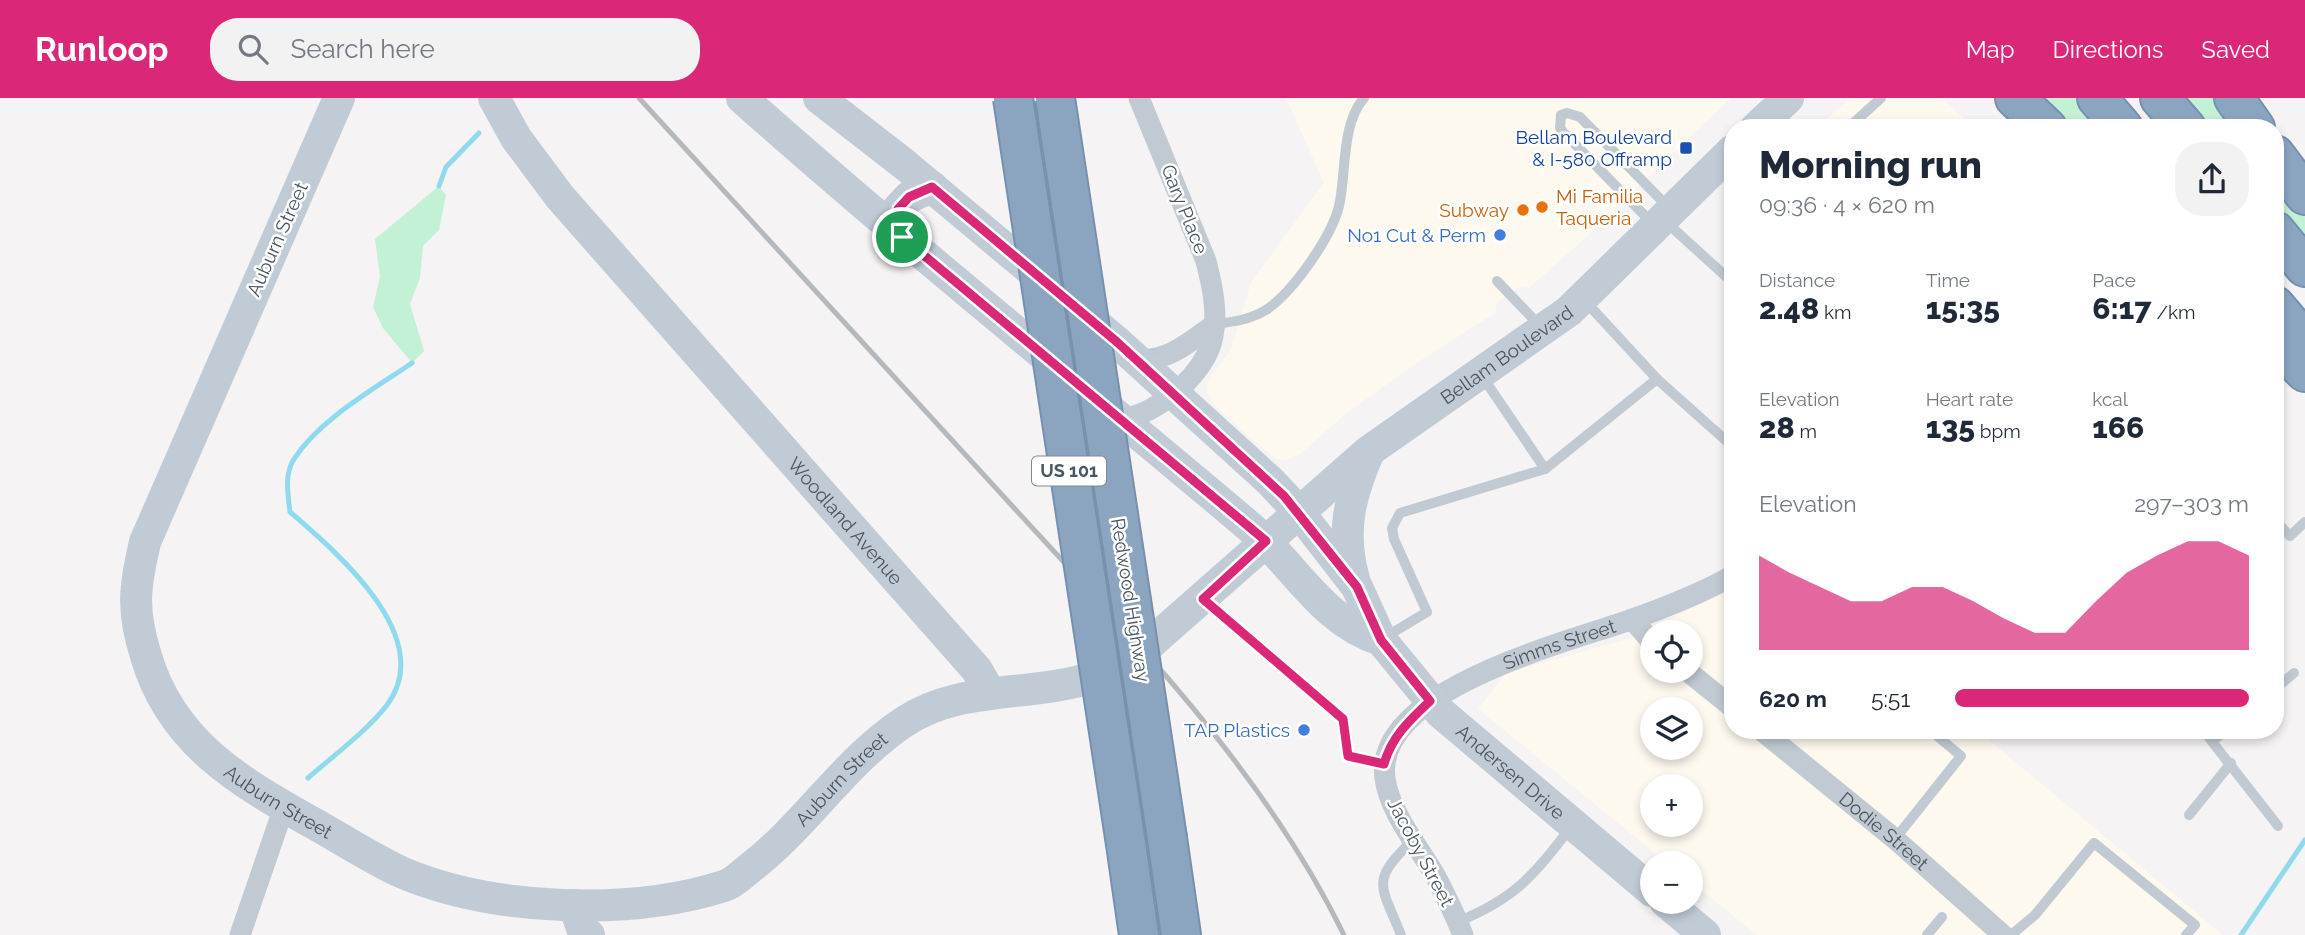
<!DOCTYPE html>
<html lang="en">
<head>
<meta charset="utf-8">
<style>
  :root { --surface:#fff; --page:#f2f2f3; --text:#1f2937; --muted:#747a83; --accent:#db2777 }
  body { margin:0; font-family:Raleway,sans-serif; background:var(--page); color:var(--text); height:100vh; display:flex; flex-direction:column; font-size:26px; white-space:nowrap }
  * { box-sizing:border-box; margin:0 }
  p { font-size:23px; color:var(--muted) }
  .icon { flex:none; width:38px; height:38px; fill:none; stroke:currentColor; stroke-width:2; stroke-linecap:round; stroke-linejoin:round }
  .map { position:relative; flex:1; overflow:hidden }
  .drawer { position:absolute; left:1724px; top:21px; width:560px; height:620px; display:flex; flex-direction:column; background:var(--surface); border-radius:28px; box-shadow:0 4px 10px #0003 }
  .drawer>* { flex:none }
  .fabs { position:absolute; left:1640px; top:522px; display:grid; gap:14px }
  .fabs a { display:grid; place-items:center; width:63px; height:63px; border-radius:50%; background:var(--surface); box-shadow:0 4px 10px #0003; font-size:35px }
  .pin { position:absolute; display:grid; place-items:center; width:60px; height:60px; color:#fff; margin:-30px; border:4px solid #fff; border-radius:50%; box-shadow:0 2px 7px #0007 }
  .round { display:grid; place-items:center; flex:none; width:74px; height:74px; border-radius:28px; background:var(--page) }
  .summary { display:flex; align-items:center; justify-content:space-between; height:119px; padding:0 35px }
  h1 { font-size:38px; font-weight:800; line-height:52px }
  .metrics { display:grid; grid-template-columns:repeat(3,1fr); gap:10px; height:119px; padding:7px 35px }
  .metrics div { display:grid; align-content:center }
  .metrics b { font-size:30px; font-weight:800 }
  .metrics small { font-size:19px; font-weight:400 }
  .metrics p { font-size:19px }
  .chart { height:196px; padding:14px 35px }
  .chart p { display:flex; justify-content:space-between }
  .chart svg { width:100%; height:126px; margin-top:7px; fill:var(--accent); opacity:.7 }
  ul { padding:0 35px; list-style:none; font-size:23px }
  li { display:grid; grid-template-columns:112px 84px 1fr; align-items:center; height:52px }
  li i { height:18px; border-radius:9px; background:var(--accent) }
  header { display:flex; align-items:center; gap:42px; box-sizing:border-box; height:98px; padding:0 35px; background:var(--accent); color:#fff }
  header strong { font-size:33px }
  nav { display:flex; gap:38px; margin-inline-start:auto; font-size:24px }
  .search { width:490px; height:63px; background:var(--page); display:flex; align-items:center; gap:18px; box-sizing:border-box; padding:0 24px; border-radius:28px; color:var(--muted); font-size:26px }
  .map>svg:first-child { display:block }
</style>
</head>
<body>
<header>
<strong>Runloop</strong>
<div class="search"><svg class="icon" aria-label="search" viewBox="0 0 24 24"><circle cx="10" cy="10" r="6"/><path d="M15 15l6 6"/></svg>Search here</div>
<nav><a>Map</a><a>Directions</a><a>Saved</a></nav>
</header>
<div class="map">
<svg width="2305" height="837" viewBox="0 0 2305 837">
  <rect width="100%" height="100%" fill="#f5f3f3"/>
  <g fill="#fdf9ef" fill-rule="evenodd">
    <path d="M1286 0H1731L1583 142 1529 190 1519 189 1497 205 1495 215 1418 264 1347 315 1300 356 1286 362 1277 361 1261 349 1214 307 1206 291 1208 283 1231 252 1251 184 1324 85Z"/>
    <path d="M1850 0H1942L1975 30H1816Z"/>
    <path d="M1732 491V632H1977L2223 837H1757L1691 784 1690 765H1667L1478 611 1506 575 1628 541ZM1652 534H1690V572H1652ZM1652 611H1690V649H1652ZM1652 688H1690V726H1652Z"/>
  </g>
  <g fill="#c3f1d5">
    <path d="M2026 0H2076L2103 30H2058Z"/>
    <path d="M2184 0H2222L2244 30H2210Z"/>
    <path d="M2275 71 2305 111V142L2275 106Z"/>
    <path d="M439 88 446 97 439 132 423 148 420 180 410 206 424 253 412 265 383 230 373 209 380 179 375 141Z"/>
  </g>
  <g fill="none" stroke-linecap="round" stroke-linejoin="round">
    <g stroke="#90daee" stroke-width="5">
      <path d="M439 88 446 69 479 35"/>
      <path d="M308 680C333 658 367 633 387 607 438 539 335 453 290 414 288 396 284 377 294 361 320 321 374 291 412 265"/>
      <path d="M2241 837 2305 742"/>
    </g>
    <defs>
      <g id="highway">
        <path d="M2015 0 2047 30"/>
        <path d="M2097 0 2123 30"/>
        <path d="M2160 0 2186 30"/>
        <path d="M2234 0 2255 30"/>
        <path d="M2275 57 2305 97"/>
        <path d="M2275 133 2305 169"/>
        <path d="M2275 208 2305 243"/>
        <path d="M2275 243 2305 274"/>
        <path d="M1167 740 1181 837"/>
        <path d="M1126 746 1139 837"/>
      </g>
    </defs>
    <use href="#highway" stroke="#7690ad" stroke-width="42"/>
    <g stroke="#c1cad2" stroke-width="10">
      <path d="M1848 30 1881 0"/>
      <path d="M1666 124 1732 184"/>
      <path d="M1652 125 1564 35 1560 30 1561 17 1567 15 1580 19 1670 111"/>
      <path d="M1497 183 1540 228"/>
      <path d="M1585 203 1657 281 1732 348"/>
      <path d="M1215 226C1233 224 1249 222 1266 212 1293 194 1335 135 1340 103 1346 71 1342 25 1364 0"/>
      <path d="M1482 278 1545 371 1657 281"/>
      <path d="M2275 422 2290 438 2305 424"/>
      <path d="M1203 501 1343 621 1348 658 1384 666"/>
      <path d="M1382 541 1427 514 1394 441 1392 430 1400 415 1545 371"/>
      <path d="M2275 591 2294 575"/>
      <path d="M2203 632 2278 728"/>
      <path d="M2213 643 2226 632"/>
      <path d="M2189 717 2231 665"/>
      <path d="M1895 741 1961 658 1930 632"/>
      <path d="M1457 824C1516 800 1533 778 1571 729"/>
      <path d="M1401 837C1381 786 1369 784 1414 741"/>
      <path d="M1927 837 1942 819"/>
      <path d="M2011 837 2035 817 2094 745 2195 827 2186 837"/>
    </g>
    <g stroke="#c1cad2" stroke-width="21">
      <path d="M1136 261C1167 265 1191 243 1215 226"/>
      <path d="M1121 321C1157 317 1207 275 1213 238 1218 213 1212 187 1206 163L1139 0"/>
      <path d="M1632 521 1652 544"/>
      <path d="M1686 572 1732 609"/>
      <path id="s1" d="M1761 632 1895 741 2003 837"/>
      <path d="M240 837 284 709"/>
      <path id="s2" d="M1463 837C1455 817 1446 798 1436 779 1419 749 1389 714 1385 680 1373 592 1568 544 1630 522 1664 510 1700 496 1732 478"/>
    </g>
    <g stroke="#c1cbd6" stroke-width="32">
      <path id="s3" d="M339 0 145 444C142 459 138 474 137 488 134 511 139 536 146 558 171 644 238 683 313 725 342 741 372 761 403 775 494 813 630 818 724 788 734 785 742 776 750 770 806 727 845 663 904 624 959 587 1029 599 1090 580 1106 575 1121 566 1136 558L1369 353 1569 213 1732 53"/>
      <path id="s4" d="M494 0 516 40 560 99 977 572 990 595"/>
      <path d="M742 0C908 148 1081 286 1251 430 1296 469 1322 523 1381 542"/>
      <path id="s5" d="M819 0 904 66 1117 244 1271 384 1298 413 1357 489 1381 542 1441 615 1652 793"/>
      <path d="M1756 30 1788 0"/>
      <path d="M902 139 898 129V111L909 99 932 89"/>
      <path d="M1354 481C1341 435 1349 400 1368 356"/>
      <path d="M1665 803 1705 837"/>
      <path d="M574 807 583 833 589 837"/>
    </g>
    <use href="#highway" stroke="#8ba5c1" stroke-width="38"/>
    <path stroke="#b5b8bd" stroke-width="5" d="M639 0C765 137 890 274 1015 411 1136 543 1265 675 1344 837"/>
    <defs>
      <g id="highway-bridge">
        <path d="M1013 0 1126 746"/>
        <path d="M1055 0 1167 740"/>
      </g>
    </defs>
    <use href="#highway-bridge" stroke="#7690ad" stroke-width="42" stroke-linecap="butt"/>
    <use href="#highway-bridge" stroke="#8ba5c1" stroke-width="38"/>
  </g>
  <g fill="none" stroke-linecap="round" stroke-linejoin="round">
    <defs>
      <path id="route" d="M932 89 1117 244 1284 398 1357 489 1381 542 1430 603C1410 622 1392 638 1384 666L1348 658 1343 621 1203 501 1266 443 902 139 898 129V111L909 99Z"/>
    </defs>
    <use href="#route" stroke="#fff" stroke-width="14"/>
    <use href="#route" stroke="#db2777" stroke-width="9"/>
  </g>
  <rect fill="#1a4fb4" stroke="#fff" stroke-width="2.5" x="1679" y="43" width="14" height="14" rx="3.5"/>
  <g fill="#e8710a" stroke="#fff" stroke-width="2.5">
    <circle cx="1542" cy="109" r="7"/>
    <circle cx="1523" cy="112" r="7"/>
  </g>
  <g fill="#3f7fe0" stroke="#fff" stroke-width="2.5">
    <circle cx="1500" cy="137" r="7"/>
    <circle cx="1304" cy="632" r="7"/>
  </g>
  <g text-anchor="middle" stroke-width="5" stroke-linejoin="round" paint-order="stroke">
    <rect fill="#fff" stroke="#808990" stroke-width="2" x="1032" y="358.5" width="74" height="29" rx="5"/>
    <g font-size="18" font-weight="bold" fill="#4a5661">
      <text x="1069" y="379">US 101</text>
    </g>
    <g font-size="19" fill="#164399" stroke="#fff" text-anchor="end">
      <text x="1672" y="46">Bellam Boulevard<tspan x="1672" dy="22">&amp; I-580 Offramp</tspan></text>
    </g>
    <g font-size="19" fill="#c56008" stroke="#fff" text-anchor="start">
      <text x="1556" y="105">Mi Familia<tspan x="1556" dy="22">Taqueria</tspan></text>
      <text x="1509" y="119" text-anchor="end">Subway</text>
    </g>
    <g font-size="19" fill="#4a5661" stroke="#fff">
      <text transform="translate(1185 111) rotate(68)" y="7">Gary Place</text>
      <text transform="translate(277 141) rotate(-66)" y="7">Auburn Street</text>
      <text dy="7" stroke="none"><textPath href="#s3" startOffset="2240">Bellam Boulevard</textPath></text>
      <text dy="7" stroke="none"><textPath href="#s4" startOffset="551">Woodland Avenue</textPath></text>
      <text transform="translate(1131 502) rotate(81)" y="7">Redwood Highway</text>
      <text dy="7" stroke="none"><textPath href="#s2" startOffset="411">Simms Street</textPath></text>
      <text dy="7" stroke="none"><textPath href="#s5" startOffset="973">Andersen Drive</textPath></text>
      <text dy="7" stroke="none"><textPath href="#s3" startOffset="1433">Auburn Street</textPath></text>
      <text dy="7" stroke="none"><textPath href="#s3" startOffset="803">Auburn Street</textPath></text>
      <text dy="7" stroke="none"><textPath href="#s1" startOffset="159">Dodie Street</textPath></text>
      <text transform="translate(1421 754) rotate(62)" y="7">Jacoby Street</text>
    </g>
    <g font-size="19" fill="#366cbe" stroke="#fff" text-anchor="end">
      <text x="1486" y="144">No1 Cut &amp; Perm</text>
      <text x="1290" y="639">TAP Plastics</text>
    </g>
  </g>
</svg>
<div class="fabs">
<a><svg class="icon" aria-label="locate" viewBox="0 0 24 24"><circle cx="12" cy="12" r="6"/><path d="M12 2v4M12 18v4M2 12h4M18 12h4"/></svg></a>
<a><svg class="icon" aria-label="layers" viewBox="0 0 24 24"><path d="M12 4l9 5-9 5-9-5zM3 14l9 5 9-5"/></svg></a>
<a>+</a>
<a>−</a>
</div>
<div class="pin" style="left:902px;top:139px;background:#1e9e55"><svg class="icon" aria-label="arrive" viewBox="0 0 24 24"><path d="M6 21V4h12l-3 4 3 4H6"/></svg></div>
<section class="drawer">
<div class="summary"><div><h1>Morning run</h1><p>09:36 · 4 × 620 m</p></div><a class="round"><svg class="icon" aria-label="share" viewBox="0 0 24 24"><path d="M12 15V3M7 8l5-5 5 5M5 13v7h14v-7"/></svg></a></div>
<div class="metrics">
<div><p>Distance</p><b>2.48<small> km</small></b></div>
<div><p>Time</p><b>15:35</b></div>
<div><p>Pace</p><b>6:17<small> /km</small></b></div>
</div>
<div class="metrics">
<div><p>Elevation</p><b>28<small> m</small></b></div>
<div><p>Heart rate</p><b>135<small> bpm</small></b></div>
<div><p>kcal</p><b>166</b></div>
</div>
<div class="chart"><p><span>Elevation</span>297–303 m</p>
<svg viewBox="0 0 160 44" preserveAspectRatio="none"><path d="M0 44V11L10 17L20 22L30 27L40 27L50 22L60 22L70 27L80 33L90 38L100 38L110 27L120 17L130 11L140 6L150 6L160 11V44z"/></svg>
</div>
<ul>
<li><b>620 m</b>5:51<i style="width:100%"></i></li>
</ul>
</section>
</div>
</body>
</html>
